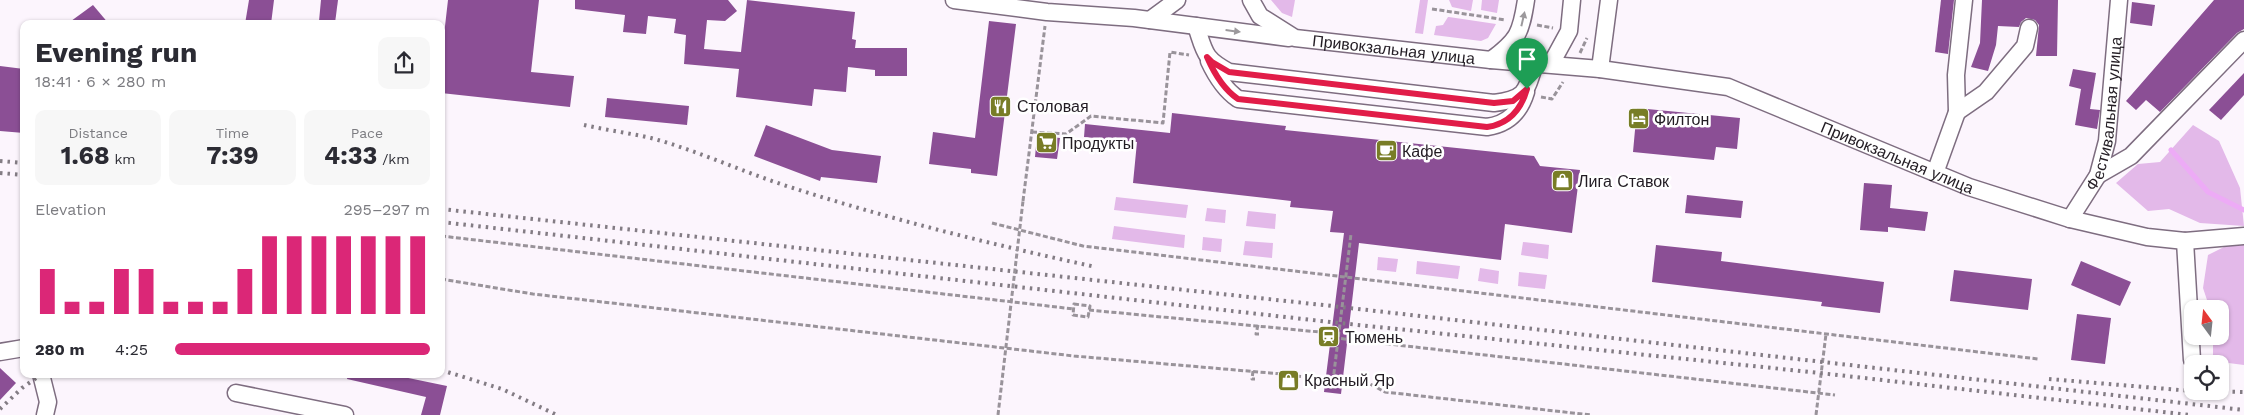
<!DOCTYPE html>
<html lang="en">
<head>
<meta charset="utf-8">
<style>
  :root { --surface:#fff; --page:#f7f7f7; --text:#2b2b33; --muted:#7c7c81; --accent:#db2777 }
  body { margin:0; font-family:"Work Sans",sans-serif; background:var(--page); color:var(--text); height:100vh; display:flex; flex-direction:column; font-size:19px; white-space:nowrap }
  * { box-sizing:border-box; margin:0 }
  p { font-size:16px; color:var(--muted) }
  .icon { flex:none; width:28px; height:28px; fill:none; stroke:currentColor; stroke-width:2; stroke-linecap:round; stroke-linejoin:round }
  .map { position:relative; flex:1; overflow:hidden }
  .side { position:absolute; left:20px; top:20px; width:425px; height:358px; display:flex; flex-direction:column; background:var(--surface); border-radius:10px; box-shadow:0 1px 4px #0004 }
  .side>* { flex:none }
  .needle { width:32px; rotate:345deg }
  .controls { position:absolute; left:2184px; top:300px; display:grid; gap:10px }
  .controls a { display:grid; place-items:center; width:45px; height:45px; border-radius:10px; background:var(--surface); box-shadow:0 1px 4px #0004; font-size:25px }
  .pin { position:absolute; display:grid; place-items:center; width:42px; height:42px; color:#fff; margin:-51px -21px; border-radius:50% 50% 50% 0; rotate:-45deg; box-shadow:0 0 5px #0007 }
  .pin .icon { rotate:45deg }
  .round { display:grid; place-items:center; flex:none; width:52px; height:52px; border-radius:10px; background:var(--page) }
  .headline { display:flex; align-items:center; justify-content:space-between; height:85px; padding:0 15px }
  h1 { font-size:28px; font-weight:700; line-height:38px }
  .stats { display:grid; grid-template-columns:repeat(3,1fr); gap:8px; height:85px; padding:5px 15px }
  .stats div { display:grid; align-content:center; border-radius:10px; background:var(--page); text-align:center }
  .stats b { font-size:25px; font-weight:700 }
  .stats small { font-size:14px; font-weight:400 }
  .stats p { font-size:14px }
  .chart { height:140px; padding:10px 15px }
  .chart p { display:flex; justify-content:space-between }
  .chart svg { width:100%; height:90px; margin-top:5px; stroke:var(--accent); stroke-width:6 }
  ul { padding:0 15px; list-style:none; font-size:16px }
  li { display:grid; grid-template-columns:80px 60px 1fr; align-items:center; height:38px }
  li i { height:12px; border-radius:6px; background:var(--accent) }
  .map>svg:first-child { display:block }
</style>
</head>
<body>
<div class="map">
<svg width="2244" height="415" viewBox="0 0 2244 415">
  <rect width="100%" height="100%" fill="#fcf5fd"/>
  <g fill="#e3b9e9">
    <path d="M1271 0H1295L1292 17 1282 13Z"/>
    <path d="M1420 0H1428L1423 34 1415 33Z"/>
    <path d="M1449 0H1473L1471 11 1452 7Z"/>
    <path d="M1482 0H1499L1497 13 1481 10Z"/>
    <path d="M1448 17H1449L1496 24 1488 38 1481 41 1434 35 1436 26 1443 25Z"/>
    <path d="M2193 125 2219 141 2240 188 2244 226 2200 223 2169 209 2148 211 2116 183 2138 164 2160 162Z"/>
    <path d="M1116 197 1188 205 1186 218 1114 210Z"/>
    <path d="M1207 208 1226 210 1225 223 1205 221Z"/>
    <path d="M1248 211 1276 214 1275 229 1246 226Z"/>
    <path d="M1114 226 1185 235 1184 248 1112 239Z"/>
    <path d="M1203 237 1222 239 1221 252 1202 250Z"/>
    <path d="M1245 241 1273 243 1272 258 1243 255Z"/>
    <path d="M1523 242 1549 245 1548 259 1521 255Z"/>
    <path d="M2244 243V365L2213 361V336H2220V309H2210L2203 288 2208 255 2226 246Z"/>
    <path d="M1378 257 1398 259 1396 272 1377 270Z"/>
    <path d="M1417 261 1460 266 1458 279 1416 274Z"/>
    <path d="M1480 268 1499 271 1498 284 1478 281Z"/>
    <path d="M1519 272 1547 275 1545 289 1518 286Z"/>
  </g>
  <g fill="none" stroke-linecap="round" stroke-linejoin="round">
    <path stroke="#edabf6" stroke-width="5" d="M2171 150 2208 192 2244 210"/>
  </g>
  <g fill="#8b4f95">
    <path d="M249 0H274L271 24H245Z"/>
    <path d="M321 0H338L335 23 319 21Z"/>
    <path d="M448 0H539L531 72 574 76 570 107 441 93V61Z"/>
    <path d="M575 0H728L737 11 725 21 707 20 704 49 741 52 747 0 855 12 852 39 856 40 855 48H907V76H875V70L848 67 846 92 814 89 812 106 736 97 739 69 684 64 686 35 674 33 676 19 648 16 646 34 623 32 625 15 575 9Z"/>
    <path d="M1941 0H1954L1948 54 1935 52Z"/>
    <path d="M1982 0H2058L2057 56H2036L2039 25 2035 20 2026 18 2021 22 2019 27 1998 26 1996 45 1988 71 1971 67 1980 43Z"/>
    <path d="M2214 0H2244V29L2237 33 2160 112 2146 100 2136 110 2126 101Z"/>
    <path d="M2132 2 2155 5 2152 26 2130 23Z"/>
    <path d="M93 5 109 24H67Z"/>
    <path d="M989 21 1016 24 997 176 971 173V169L929 164 933 132 975 138Z"/>
    <path d="M0 66 24 69V133L0 131Z"/>
    <path d="M2073 69 2096 73 2090 109 2100 110 2097 129 2075 125 2081 89 2069 86Z"/>
    <path d="M2244 73V95L2221 120 2209 110Z"/>
    <path d="M607 98 689 106 687 125 605 117Z"/>
    <path d="M1637 108 1740 118 1737 149 1716 147 1714 160 1633 152Z"/>
    <path d="M1172 113 1286 126 1285 130 1534 156 1540 166 1580 170 1572 233 1505 224 1501 260 1359 243 1341 394 1324 392 1344 233 1330 232 1333 211 1290 207 1291 201 1133 183 1137 142 1084 137 1085 124 1170 133Z"/>
    <path d="M766 125 832 150 881 156 877 183 821 177 820 181 754 156Z"/>
    <path d="M1037 135 1060 138 1057 159 1035 157Z"/>
    <path d="M1864 183 1892 185 1890 208 1928 212 1925 231 1888 227V232L1860 230Z"/>
    <path d="M1687 195 1743 201 1741 218 1685 213Z"/>
    <path d="M1656 245 1722 252 1721 261 1884 282 1880 313 1821 306 1822 302 1652 282Z"/>
    <path d="M2081 261 2131 282 2120 306 2071 285Z"/>
    <path d="M1954 270 2032 279 2028 310 1950 301Z"/>
    <path d="M2077 314 2111 318 2105 364 2071 360Z"/>
    <path d="M0 368 16 383 0 400Z"/>
    <path d="M348 374H389L447 386 440 415H421L426 397 347 379Z"/>
  </g>
  <g fill="none" stroke-linecap="round" stroke-linejoin="round">
    <defs>
      <g id="minor">
        <path d="M954 0 1047 12 1134 18 1289 38"/>
        <path id="s1" d="M1251 0 1260 16 1295 38 1491 60 1600 69 1728 87 1969 187 2070 219 2147 237 2185 241 2244 236"/>
        <path d="M1150 20 1177 0"/>
        <path d="M1196 26C1205 52 1203 58 1229 72L1494 103C1526 99 1526 92 1535 63"/>
        <path d="M1491 60C1518 40 1521 33 1526 0"/>
        <path d="M1209 61C1216 76 1225 90 1238 99L1487 127C1508 124 1520 112 1526 92"/>
        <path d="M1551 64 1569 31 1572 0"/>
        <path d="M1600 69 1609 0"/>
        <path d="M1957 112 1986 92 2025 46 2029 28"/>
        <path d="M1935 173 1957 112 1956 75 1964 0"/>
        <path d="M2098 175 2131 156 2244 40"/>
        <path id="s2" d="M2070 219 2098 175 2107 141 2119 0"/>
        <path d="M2185 241 2192 360"/>
        <path d="M0 352 24 348"/>
        <path d="M41 374 48 402 45 415"/>
        <path d="M236 393 345 415"/>
      </g>
    </defs>
    <use href="#minor" stroke="#7e6d80" stroke-width="19"/>
    <g stroke="#99939a" stroke-width="3" stroke-dasharray="5 2.5" stroke-linecap="butt">
      <path d="M1432 9 1506 20"/>
      <path d="M1537 25 1553 28"/>
      <path d="M1580 53 1587 38"/>
      <path d="M1541 97 1552 99 1563 82"/>
      <path d="M1032 132 1066 134 1091 116 1163 123 1170 52 1189 55"/>
      <path d="M1023 201 1045 26"/>
      <path d="M992 223 1083 246 2038 359"/>
      <path d="M441 236 1074 309"/>
      <path d="M441 279 533 294 1074 356 1282 374 1296 376 1295 386 1281 384 1282 374"/>
      <path d="M1074 304 1090 306 1088 317 1073 315Z"/>
      <path d="M1089 310 1330 333 1336 338 1835 395"/>
      <path d="M1258 325 1256 334H1259"/>
      <path d="M1253 371 1252 379H1255"/>
      <path d="M1296 376 1370 384 1385 392 1591 415"/>
      <path d="M1816 415 1826 334"/>
    </g>
    <use href="#minor" stroke="#fff" stroke-width="16"/>
    <g stroke="#837c84" stroke-width="4" stroke-dasharray="2.5 5" stroke-linecap="butt">
      <path d="M584 125C606 130 629 133 651 138 699 151 745 173 793 188 893 220 994 245 1096 267"/>
      <path d="M0 161 24 163"/>
      <path d="M0 173 24 175"/>
      <path d="M441 209 1332 306 2244 410"/>
      <path d="M441 222 1330 322 1820 373 2190 415"/>
      <path d="M441 370 502 389 557 415"/>
      <path d="M2049 379 2192 391"/>
      <path d="M2195 391 2244 392"/>
      <path d="M0 409 22 388 42 374"/>
    </g>
    <g stroke="#99939a" stroke-width="3" stroke-dasharray="5 2.5" stroke-linecap="butt">
      <path d="M1332 389 1351 234"/>
      <path d="M998 415 1023 201"/>
    </g>
  </g>
  <defs><path id="oneway-solid" d="M-6-.8H1V-3.2L6.5 0L1 3.2V.8H-6Z" transform="scale(1.25)"/></defs>
  <g fill="#9c999c">
    <use href="#oneway-solid" transform="translate(1523 19) rotate(-77)"/>
    <use href="#oneway-solid" transform="translate(1233 31) rotate(7)"/>
  </g>
  <g fill="none" stroke-linecap="round" stroke-linejoin="round">
    <defs>
      <path id="route" d="M1207 57 1212 62 1229 72 1494 103 1513 101 1527 89C1521 110 1509 124 1487 127L1238 99C1223 89 1214 73 1207 57Z"/>
    </defs>
    <use href="#route" stroke="#fff" stroke-width="10"/>
    <use href="#route" stroke="#e11d48" stroke-width="6"/>
  </g>
  <defs>
    <symbol id="restaurant-square" viewBox="-11 -11 22 22"><rect x="-9" y="-9" width="18" height="18" rx="4" fill="#787d26" stroke="#fff"/><path d="M-5-6h1v4h1v-4h1v4h1v-4h1v5L-1.5 .5V6h-2V.5L-5-1ZM5-6V6H3V1.5H1.5Q1.5-4 5-6Z" fill="#fff"/></symbol>
    <symbol id="hotel-square" viewBox="-11 -11 22 22"><rect x="-9" y="-9" width="18" height="18" rx="4" fill="#787d26" stroke="#fff"/><path d="M-6-4.5h1.5V1H6V5H4.5V3h-9V5H-6ZM-4 0a1.8 1.8 0 1 1 3.6 0ZM.5 0V-2.5h3Q6-2.5 6 0Z" fill="#fff"/></symbol>
    <symbol id="supermarket-square" viewBox="-11 -11 22 22"><rect x="-9" y="-9" width="18" height="18" rx="4" fill="#787d26" stroke="#fff"/><path d="M-6-5.5h2.5l.6 2H6L4.5 2H-2.5L-4.4-4H-6ZM-1.5 3.2a1.3 1.3 0 1 0 .1 0ZM3 3.2a1.3 1.3 0 1 0 .1 0Z" fill="#fff"/></symbol>
    <symbol id="cafe-square" viewBox="-11 -11 22 22"><rect x="-9" y="-9" width="18" height="18" rx="4" fill="#787d26" stroke="#fff"/><path d="M-5.5-4.5H6V0H3Q3 3.5 0 3.5H-2.5Q-5.5 3.5-5.5 0ZM3-3.2v2h1.7v-2ZM-6 4.5H4V6H-6Z" fill="#fff"/></symbol>
    <symbol id="shop-square" viewBox="-11 -11 22 22"><rect x="-9" y="-9" width="18" height="18" rx="4" fill="#787d26" stroke="#fff"/><path d="M-5-2.5h2.3a2.7 3.5 0 0 1 5.4 0H5L5.5 6h-11ZM-1.5-2.5h3a1.5 2.3 0 0 0-3 0Z" fill="#fff"/></symbol>
    <symbol id="station-square" viewBox="-11 -11 22 22"><rect x="-9" y="-9" width="18" height="18" rx="4" fill="#787d26" stroke="#fff"/><path d="M-3-6H3Q5-6 5-4V2Q5 4 3 4L4.5 6H3L1.5 4h-3L-3 6H-4.5L-3 4Q-5 4-5 2V-4Q-5-6-3-6ZM-3.5-4v3h7v-3ZM-3.5 1v1.5H-2V1ZM2 1v1.5H3.5V1Z" fill="#fff"/></symbol>
  </defs>
  <g fill-rule="evenodd">
    <use href="#restaurant-square" x="988" y="94" width="25" height="25"/>
    <use href="#hotel-square" x="1626" y="106" width="25" height="25"/>
    <use href="#supermarket-square" x="1034" y="130" width="25" height="25"/>
    <use href="#cafe-square" x="1374" y="138" width="25" height="25"/>
    <use href="#shop-square" x="1550" y="168" width="25" height="25"/>
    <use href="#station-square" x="1316" y="324" width="25" height="25"/>
    <use href="#shop-square" x="1276" y="368" width="25" height="25"/>
  </g>
  <g text-anchor="middle" stroke-width="5" stroke-linejoin="round" paint-order="stroke">
    <g font-size="16" fill="#221c23" stroke="#fff">
      <text dy="6" stroke="none"><textPath href="#s1" startOffset="159">Привокзальная улица</textPath></text>
      <text dy="6" stroke="none"><textPath href="#s2" startOffset="114">Фестивальная улица</textPath></text>
      <text dy="6" stroke="none"><textPath href="#s1" startOffset="679">Привокзальная улица</textPath></text>
    </g>
    <g font-size="16" fill="#221c23" stroke="#fff" text-anchor="start">
      <text x="1017" y="112">Столовая</text>
      <text x="1654" y="125">Филтон</text>
      <text x="1062" y="149">Продукты</text>
      <text x="1402" y="157">Кафе</text>
      <text x="1578" y="187">Лига Ставок</text>
      <text x="1345" y="343">Тюмень</text>
      <text x="1304" y="386">Красный Яр</text>
    </g>
  </g>
</svg>
<div class="controls">
<a><svg class="needle" viewBox="-14 -14 28 28"><path d="M0-13l5 13h-10z" fill="#e53935"/><path d="M0 13l5-13h-10z" fill="#7c7c81"/></svg></a>
<a><svg class="icon" aria-label="locate" viewBox="0 0 24 24"><circle cx="12" cy="12" r="6"/><path d="M12 2v4M12 18v4M2 12h4M18 12h4"/></svg></a>
</div>
<div class="pin" style="left:1527px;top:89px;background:#1e9e55"><svg class="icon" aria-label="arrive" viewBox="0 0 24 24"><path d="M6 21V4h12l-3 4 3 4H6"/></svg></div>
<section class="side">
<div class="headline"><div><h1>Evening run</h1><p>18:41 · 6 × 280 m</p></div><a class="round"><svg class="icon" aria-label="share" viewBox="0 0 24 24"><path d="M12 15V3M7 8l5-5 5 5M5 13v7h14v-7"/></svg></a></div>
<div class="stats">
<div><p>Distance</p><b>1.68<small> km</small></b></div>
<div><p>Time</p><b>7:39</b></div>
<div><p>Pace</p><b>4:33<small> /km</small></b></div>
</div>
<div class="chart"><p><span>Elevation</span>295–297 m</p>
<svg viewBox="0 0 160 44" preserveAspectRatio="none"><path d="M5 44V22M15 44V38M25 44V38M35 44V22M45 44V22M55 44V38M65 44V38M75 44V38M85 44V22M95 44V6M105 44V6M115 44V6M125 44V6M135 44V6M145 44V6M155 44V6"/></svg>
</div>
<ul>
<li><b>280 m</b>4:25<i style="width:100%"></i></li>
</ul>
</section>
</div>
</body>
</html>
